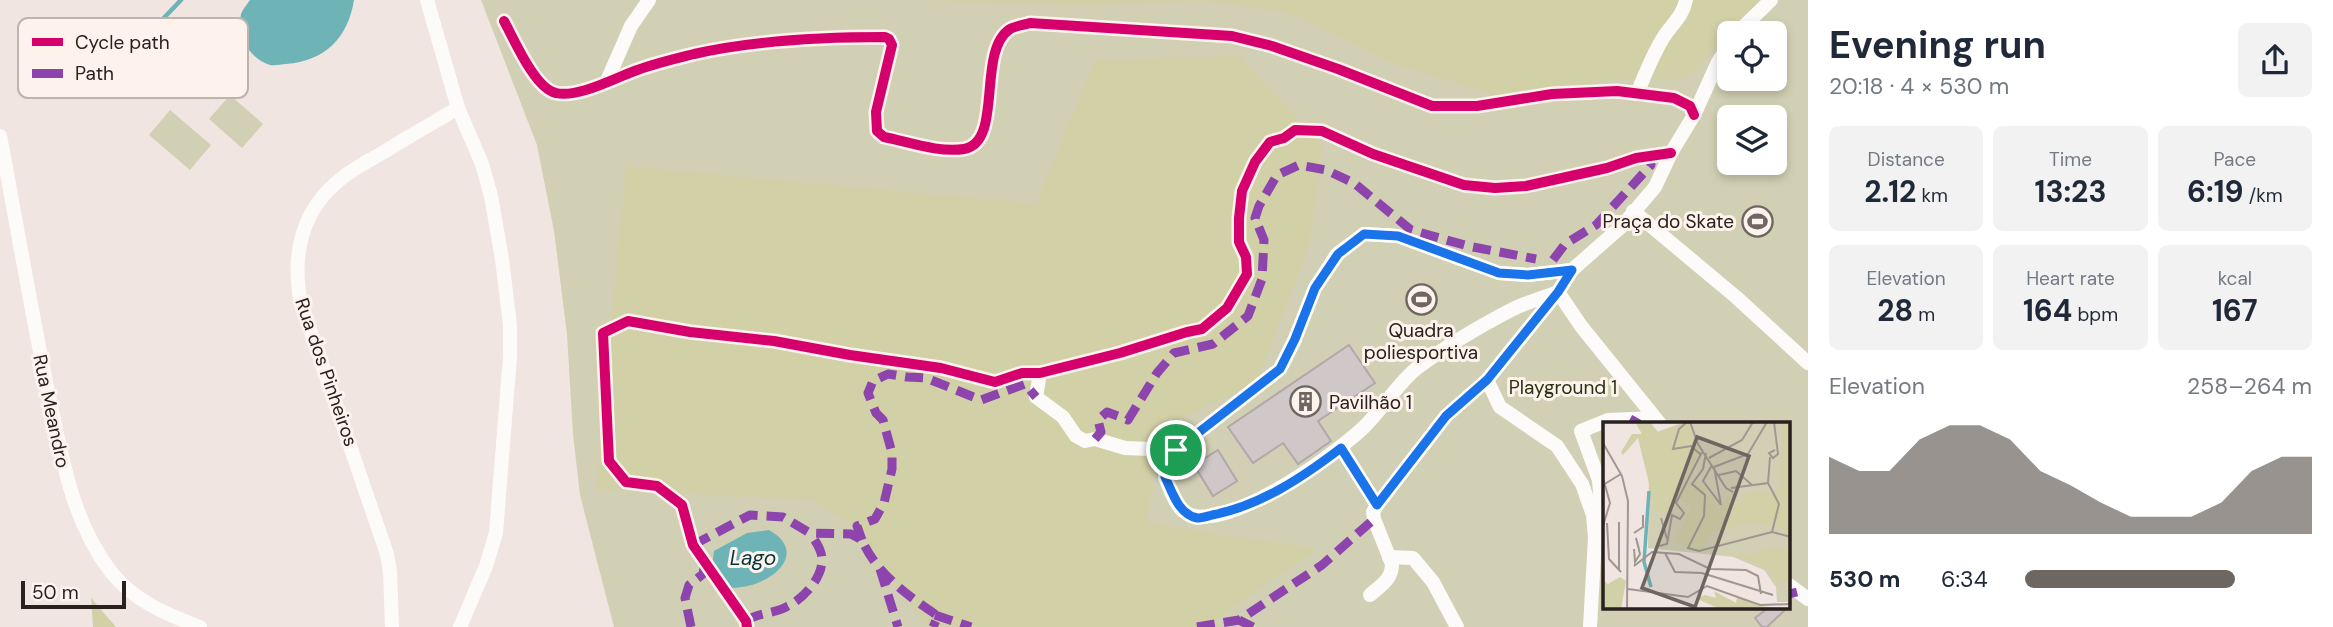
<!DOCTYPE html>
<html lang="en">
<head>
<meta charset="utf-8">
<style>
  :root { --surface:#fff; --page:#f2f2f3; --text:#1f2937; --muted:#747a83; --accent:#6e6661 }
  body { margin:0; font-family:"DM Sans",sans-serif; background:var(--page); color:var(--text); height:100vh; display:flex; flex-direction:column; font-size:26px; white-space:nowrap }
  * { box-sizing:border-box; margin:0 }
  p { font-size:23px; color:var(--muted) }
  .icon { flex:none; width:38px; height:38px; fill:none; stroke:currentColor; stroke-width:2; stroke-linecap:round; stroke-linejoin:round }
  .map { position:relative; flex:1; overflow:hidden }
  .details { display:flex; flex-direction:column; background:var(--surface); width:525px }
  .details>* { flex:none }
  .buttons { position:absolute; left:1717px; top:21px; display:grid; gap:14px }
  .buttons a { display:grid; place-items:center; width:70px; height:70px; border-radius:10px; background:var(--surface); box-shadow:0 4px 10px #0003; font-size:35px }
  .scale { position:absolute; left:21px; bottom:18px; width:105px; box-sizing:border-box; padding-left:7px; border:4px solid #28211d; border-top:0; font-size:19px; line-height:24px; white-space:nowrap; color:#28211d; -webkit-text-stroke:5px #fef2ec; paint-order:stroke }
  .pin { position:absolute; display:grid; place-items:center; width:60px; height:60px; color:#fff; margin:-30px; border:4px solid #fff; border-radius:50%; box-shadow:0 2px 7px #0007 }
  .round { display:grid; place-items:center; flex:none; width:74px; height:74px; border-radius:10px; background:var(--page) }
  .head { display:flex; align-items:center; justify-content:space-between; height:119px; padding:0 21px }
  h1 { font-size:38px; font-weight:700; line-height:52px }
  .metrics { display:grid; grid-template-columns:repeat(3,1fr); gap:10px; height:119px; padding:7px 21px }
  .metrics div { display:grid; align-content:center; border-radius:10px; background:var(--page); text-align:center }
  .metrics b { font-size:30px; font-weight:700 }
  .metrics small { font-size:19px; font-weight:400 }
  .metrics p { font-size:19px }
  .chart { height:196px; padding:14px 21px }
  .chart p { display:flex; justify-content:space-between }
  .chart svg { width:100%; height:126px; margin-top:7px; fill:var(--accent); opacity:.7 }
  ul { padding:0 21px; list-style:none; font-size:23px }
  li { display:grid; grid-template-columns:112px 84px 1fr; align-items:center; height:52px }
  li i { height:18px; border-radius:9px; background:var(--accent) }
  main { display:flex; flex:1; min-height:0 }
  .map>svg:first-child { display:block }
</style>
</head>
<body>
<main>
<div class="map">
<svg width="1808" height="627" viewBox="0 0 1808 627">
  <rect width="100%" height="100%" fill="#f0e5e0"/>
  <g fill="#d2d0b4" fill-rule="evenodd">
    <path d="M481 0H1808V627H614L580 495 573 434 567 334 554 231 537 145ZM1729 33H1774V79H1729ZM1729 117H1774V163H1729ZM1605 424H1789V608H1605Z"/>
    <path d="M230 95 263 124 242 148 209 119Z"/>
    <path d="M170 110 211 145 190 170 149 135Z"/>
  </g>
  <g fill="#d1d0a7">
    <path d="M930 0H1764L1729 33 1689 78 1605 80 1509 99 1390 62 1290 13 1200 1 1096 5 968 3Z"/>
    <path d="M1240 56 1323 148 1308 248 1257 382 1157 431 1147 523 1318 549 1216 619 1221 627H927L857 527 810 500 596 489 626 166 1036 204 1095 60Z"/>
    <path d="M91 598 116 627H93Z"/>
  </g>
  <g fill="#6eb4b6">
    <path d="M250 0H354C348 38 325 61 286 64 282 64 275 66 270 65 249 59 236 34 241 14 243 9 247 4 250 0Z"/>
    <path d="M769 530C815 556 760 593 727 587L712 567 714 551 747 533Z"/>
  </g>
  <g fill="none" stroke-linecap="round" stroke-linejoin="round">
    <path stroke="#6eb4b6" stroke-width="4.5" d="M42 87 99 84 124 72 135 63 161 21 181 0"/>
  </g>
  <g fill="#cfc7c8" stroke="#b0a9a9" stroke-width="2">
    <path d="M1349 345 1375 383 1318 421 1331 441 1298 464 1283 443 1253 463 1228 427Z"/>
    <path d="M1218 450 1237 481 1213 496 1194 465Z"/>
    <path d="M1768 608H1787L1767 627H1762L1755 618Z"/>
  </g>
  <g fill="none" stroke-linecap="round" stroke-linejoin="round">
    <g stroke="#fdfbfa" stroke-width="14">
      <path d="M427 0 458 108 482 164 491 196 502 259 510 325V356L496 533 486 566 460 627"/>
      <path d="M504 21C514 39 535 89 556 93 577 98 613 79 632 72 652 64 674 59 694 54 756 40 821 37 885 37L889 39 892 45 876 112 877 131 884 137C909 142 939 153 964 149 1004 142 976 51 1010 29 1015 26 1024 25 1030 23L1232 36 1272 46 1338 69 1432 106H1477L1552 94 1617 91 1674 98 1690 106 1694 115"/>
      <path d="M1737 33 1771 0"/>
      <path d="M606 83 631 26 649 0"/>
      <path d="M1637 94C1645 74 1652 56 1663 38 1672 24 1683 16 1686 0"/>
      <path d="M0 136C16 220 30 304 47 387 61 451 70 519 111 572 134 601 166 614 200 627"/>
      <path d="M1633 211 1736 297 1808 363"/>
      <path d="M1572 270 1528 275 1499 273 1398 236 1364 234 1337 254 1315 288 1295 339 1280 369 1176 450 1165 477C1169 486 1174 503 1182 510 1218 541 1335 454 1363 428 1381 411 1398 383 1417 368 1445 347 1482 325 1513 309 1527 302 1543 298 1558 292L1581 326 1660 424"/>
      <path d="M1040 373 1036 397 1063 417 1076 436 1085 441 1095 439 1125 448 1176 450"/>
      <path d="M1487 380 1500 407 1557 446 1582 484 1593 515 1595 538 1590 627"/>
      <path d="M1341 448 1377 505"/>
      <path d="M1603 528 1599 480 1581 431 1608 420 1654 418"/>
      <path d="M1389 557 1413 558 1433 582 1457 627"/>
      <path d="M1789 585 1808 599"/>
      <path d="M1370 595C1381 585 1392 580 1392 564L1374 519 1373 512 1377 505 1446 416 1487 380 1558 292 1572 270 1622 226 1655 187 1671 153 1694 115 1718 62 1729 45"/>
      <path d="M392 627 390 572 387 554 301 303C291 254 302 209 342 178 354 168 370 160 384 152 408 137 433 123 458 108"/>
      <path d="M747 627 746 621 693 545 682 505 657 486 626 482 609 461 603 333 628 321 690 332 774 341 850 355 941 368 995 382 1022 373H1040L1120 353 1187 332 1202 329 1227 308 1247 274 1246 257 1239 242V218L1242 191 1255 162 1270 142 1284 138 1295 130 1322 131 1373 154 1464 185 1495 188 1526 186 1607 168 1636 158 1671 153"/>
    </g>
    <g stroke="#8e44ad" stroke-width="9" stroke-dasharray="18 9" stroke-linecap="butt">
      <path d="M1553 260 1565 244 1596 225 1651 165 1650 159 1643 158"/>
      <path d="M1630 419 1639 424"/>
      <path d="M1095 439 1101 432 1098 420 1107 412 1128 420 1157 373 1174 353 1213 344 1248 316 1262 279 1264 240 1255 218 1259 206 1277 175 1299 165 1326 170 1354 183 1411 230 1468 246 1536 259"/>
      <path d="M1341 448 1377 505"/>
      <path d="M862 540 857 526 875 519 884 503 892 469V453L883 420 876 413 868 393 873 381 888 374 907 377 926 378 981 400 1025 384 1036 397"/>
      <path d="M693 545 750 515 783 517 810 533 851 534 862 540C876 573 908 596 938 616L933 627"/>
      <path d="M880 569 898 627"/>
      <path d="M1789 594 1797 592"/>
      <path d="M935 615 971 627"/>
      <path d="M1239 620 1253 627"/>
      <path d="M746 621C759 612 775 614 788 606 805 598 827 573 821 553 819 546 814 539 810 533"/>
      <path d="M691 627 685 598 689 585 703 574 705 562"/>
      <path d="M1197 627 1239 620 1322 565 1374 519"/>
    </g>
    <defs>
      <g id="cycleway">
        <path d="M504 21C514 39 535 89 556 93 577 98 613 79 632 72 652 64 674 59 694 54 756 40 821 37 885 37L889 39 892 45 876 112 877 131 884 137C909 142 939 153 964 149 1004 142 976 51 1010 29 1015 26 1024 25 1030 23L1232 36 1272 46 1338 69 1432 106H1477L1552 94 1617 91 1674 98 1690 106 1694 115"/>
        <path d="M747 627 746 621 693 545 682 505 657 486 626 482 609 461 603 333 628 321 690 332 774 341 850 355 941 368 995 382 1022 373H1040L1120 353 1187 332 1202 329 1227 308 1247 274 1246 257 1239 242V218L1242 191 1255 162 1270 142 1284 138 1295 130 1322 131 1373 154 1464 185 1495 188 1526 186 1607 168 1636 158 1671 153"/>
      </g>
    </defs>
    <use href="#cycleway" stroke="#fef2ec" stroke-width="15"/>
    <use href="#cycleway" stroke="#d6006c" stroke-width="10"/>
  </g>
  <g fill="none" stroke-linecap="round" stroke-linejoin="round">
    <defs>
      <path id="route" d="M1364 234 1398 236 1499 273 1528 275 1572 270 1558 292 1487 380 1446 416 1377 505 1341 448C1303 477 1260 506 1212 515 1208 516 1201 518 1197 518 1178 514 1172 491 1165 477L1176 450 1280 369 1295 339 1315 288 1338 254Z"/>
    </defs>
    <use href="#route" stroke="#fff" stroke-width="14"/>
    <use href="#route" stroke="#1a73e8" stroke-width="9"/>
  </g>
  <defs>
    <symbol id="stadium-ring" viewBox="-11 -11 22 22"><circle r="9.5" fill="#fef2ec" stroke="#6e6661" stroke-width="1.5"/><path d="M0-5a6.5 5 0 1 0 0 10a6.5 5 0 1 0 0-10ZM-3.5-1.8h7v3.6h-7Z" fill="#6e6661"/></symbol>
    <symbol id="building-ring" viewBox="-11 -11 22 22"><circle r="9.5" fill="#fef2ec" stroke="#6e6661" stroke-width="1.5"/><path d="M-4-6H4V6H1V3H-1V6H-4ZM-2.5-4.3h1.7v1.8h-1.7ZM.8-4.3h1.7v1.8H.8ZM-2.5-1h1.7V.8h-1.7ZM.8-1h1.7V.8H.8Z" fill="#6e6661"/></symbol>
  </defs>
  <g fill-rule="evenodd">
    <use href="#stadium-ring" x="1740" y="204" width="35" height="35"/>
    <use href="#stadium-ring" x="1404" y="282" width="35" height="35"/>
    <use href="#building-ring" x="1288" y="384" width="35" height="35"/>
  </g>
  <g text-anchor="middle" stroke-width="6" stroke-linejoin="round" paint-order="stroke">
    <g font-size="19" fill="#28211d" stroke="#fef2ec" text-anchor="end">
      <text x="1734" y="228">Praça do Skate</text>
      <text x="1421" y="337" text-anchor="middle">Quadra<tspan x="1421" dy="22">poliesportiva</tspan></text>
      <text x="1329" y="409" text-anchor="start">Pavilhão 1</text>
    </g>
    <g font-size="19" fill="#28211d" stroke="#fef2ec">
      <text transform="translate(327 372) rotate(71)" y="7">Rua dos Pinheiros</text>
      <text transform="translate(52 411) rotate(78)" y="7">Rua Meandro</text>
    </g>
    <g font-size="19" fill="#2d2f10" stroke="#fef2ec">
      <text x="1563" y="394">Playground 1</text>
    </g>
    <g font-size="21" font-style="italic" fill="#043639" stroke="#fef2ec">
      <text x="753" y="565">Lago</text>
    </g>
  </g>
  <g transform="translate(1603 422)">
    <rect width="187" height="187" fill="#f0e5e0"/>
    <path d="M81 0H187V180H174L173 165 161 148 130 135 45 126 46 42 54 10Z" fill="#d2d0b4"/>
    <path d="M32 0H47L55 10 86 0 97 27 66 92 53 90 35 16 20 33 18 30 29 12H39ZM179 0H187V116L179 106 149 101 109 110 98 131 72 119 88 86 77 76 82 64 92 60 100 64 117 86 125 73 128 83 141 80 140 71 176 69ZM187 126V159L176 161 164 146 122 130 149 133 158 127ZM17 155 23 159 18 187H0V158L5 162ZM111 169 133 181 134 175 156 184 187 187H117L92 176 102 173 113 176Z" fill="#d1d0a7"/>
    <path fill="none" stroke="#6eb4b6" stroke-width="3.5" d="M46 69 41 140 48 165"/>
    <path fill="none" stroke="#a09792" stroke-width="2" d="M84 0 76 7 70 27 88 24 97 32M87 0 95 22 123 66 130 70M171 0 175 32 170 36 166 31 172 28M0 21 19 54 25 79 24 187M103 31 100 47 89 62 102 73 101 94 85 126 96 129 169 110M106 36 139 18 150 0M109 43 100 59 118 83 111 45 145 32 164 0M116 53 133 49 149 63M0 56 7 81 0 104M165 61 176 82 169 110 188 115M0 63 18 52M128 66 165 61 167 35M58 96 64 117M16 100V147M4 101 6 137 18 150M31 111 40 105V93M56 124 64 122 69 93 77 97 81 91 73 81 100 28M31 127 32 140 37 132 33 116 36 127M62 131 72 150 99 151 170 173M31 144 49 130 76 132 107 147 143 148 155 154 158 172M25 167 85 175 104 164 157 183 188 182"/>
    <path fill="#6e6661" fill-opacity="0.15" stroke="#6e6661" stroke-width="3.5" d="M94 15 146 34 92 185 39 166Z"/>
    <rect width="187" height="187" fill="none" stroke="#28211d" stroke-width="3.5"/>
  </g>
  <rect x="18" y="18" width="230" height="80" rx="10" fill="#fef2ec" stroke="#beb3ae" stroke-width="2"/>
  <rect x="32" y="38" width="31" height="8" fill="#d6006c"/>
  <rect x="32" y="69" width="31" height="9" fill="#8e44ad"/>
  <g font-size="19" fill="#28211d">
    <text x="75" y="49">Cycle path</text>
    <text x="75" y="80">Path</text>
  </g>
</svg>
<div class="buttons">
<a><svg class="icon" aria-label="locate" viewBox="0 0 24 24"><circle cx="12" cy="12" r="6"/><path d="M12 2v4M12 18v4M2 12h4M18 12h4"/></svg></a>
<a><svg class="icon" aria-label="layers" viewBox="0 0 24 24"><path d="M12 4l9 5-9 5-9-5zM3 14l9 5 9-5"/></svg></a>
</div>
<div class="scale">50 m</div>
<div class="pin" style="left:1176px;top:450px;background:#1e9e55"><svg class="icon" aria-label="arrive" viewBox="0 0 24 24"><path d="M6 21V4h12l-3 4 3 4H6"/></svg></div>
</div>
<section class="details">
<div class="head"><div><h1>Evening run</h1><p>20:18 · 4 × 530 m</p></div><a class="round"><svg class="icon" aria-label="share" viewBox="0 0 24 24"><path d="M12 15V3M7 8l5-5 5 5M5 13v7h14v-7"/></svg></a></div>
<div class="metrics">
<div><p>Distance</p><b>2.12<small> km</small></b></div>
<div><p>Time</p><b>13:23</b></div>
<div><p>Pace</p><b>6:19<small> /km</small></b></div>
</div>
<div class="metrics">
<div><p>Elevation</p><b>28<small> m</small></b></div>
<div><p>Heart rate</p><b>164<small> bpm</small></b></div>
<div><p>kcal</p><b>167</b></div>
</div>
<div class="chart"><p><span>Elevation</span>258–264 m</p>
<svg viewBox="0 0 160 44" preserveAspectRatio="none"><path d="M0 44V17L10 22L20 22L30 11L40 6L50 6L60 11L70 22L80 27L90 33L100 38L110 38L120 38L130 33L140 22L150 17L160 17V44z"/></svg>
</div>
<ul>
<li><b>530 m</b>6:34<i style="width:73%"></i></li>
</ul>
</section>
</main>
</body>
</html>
